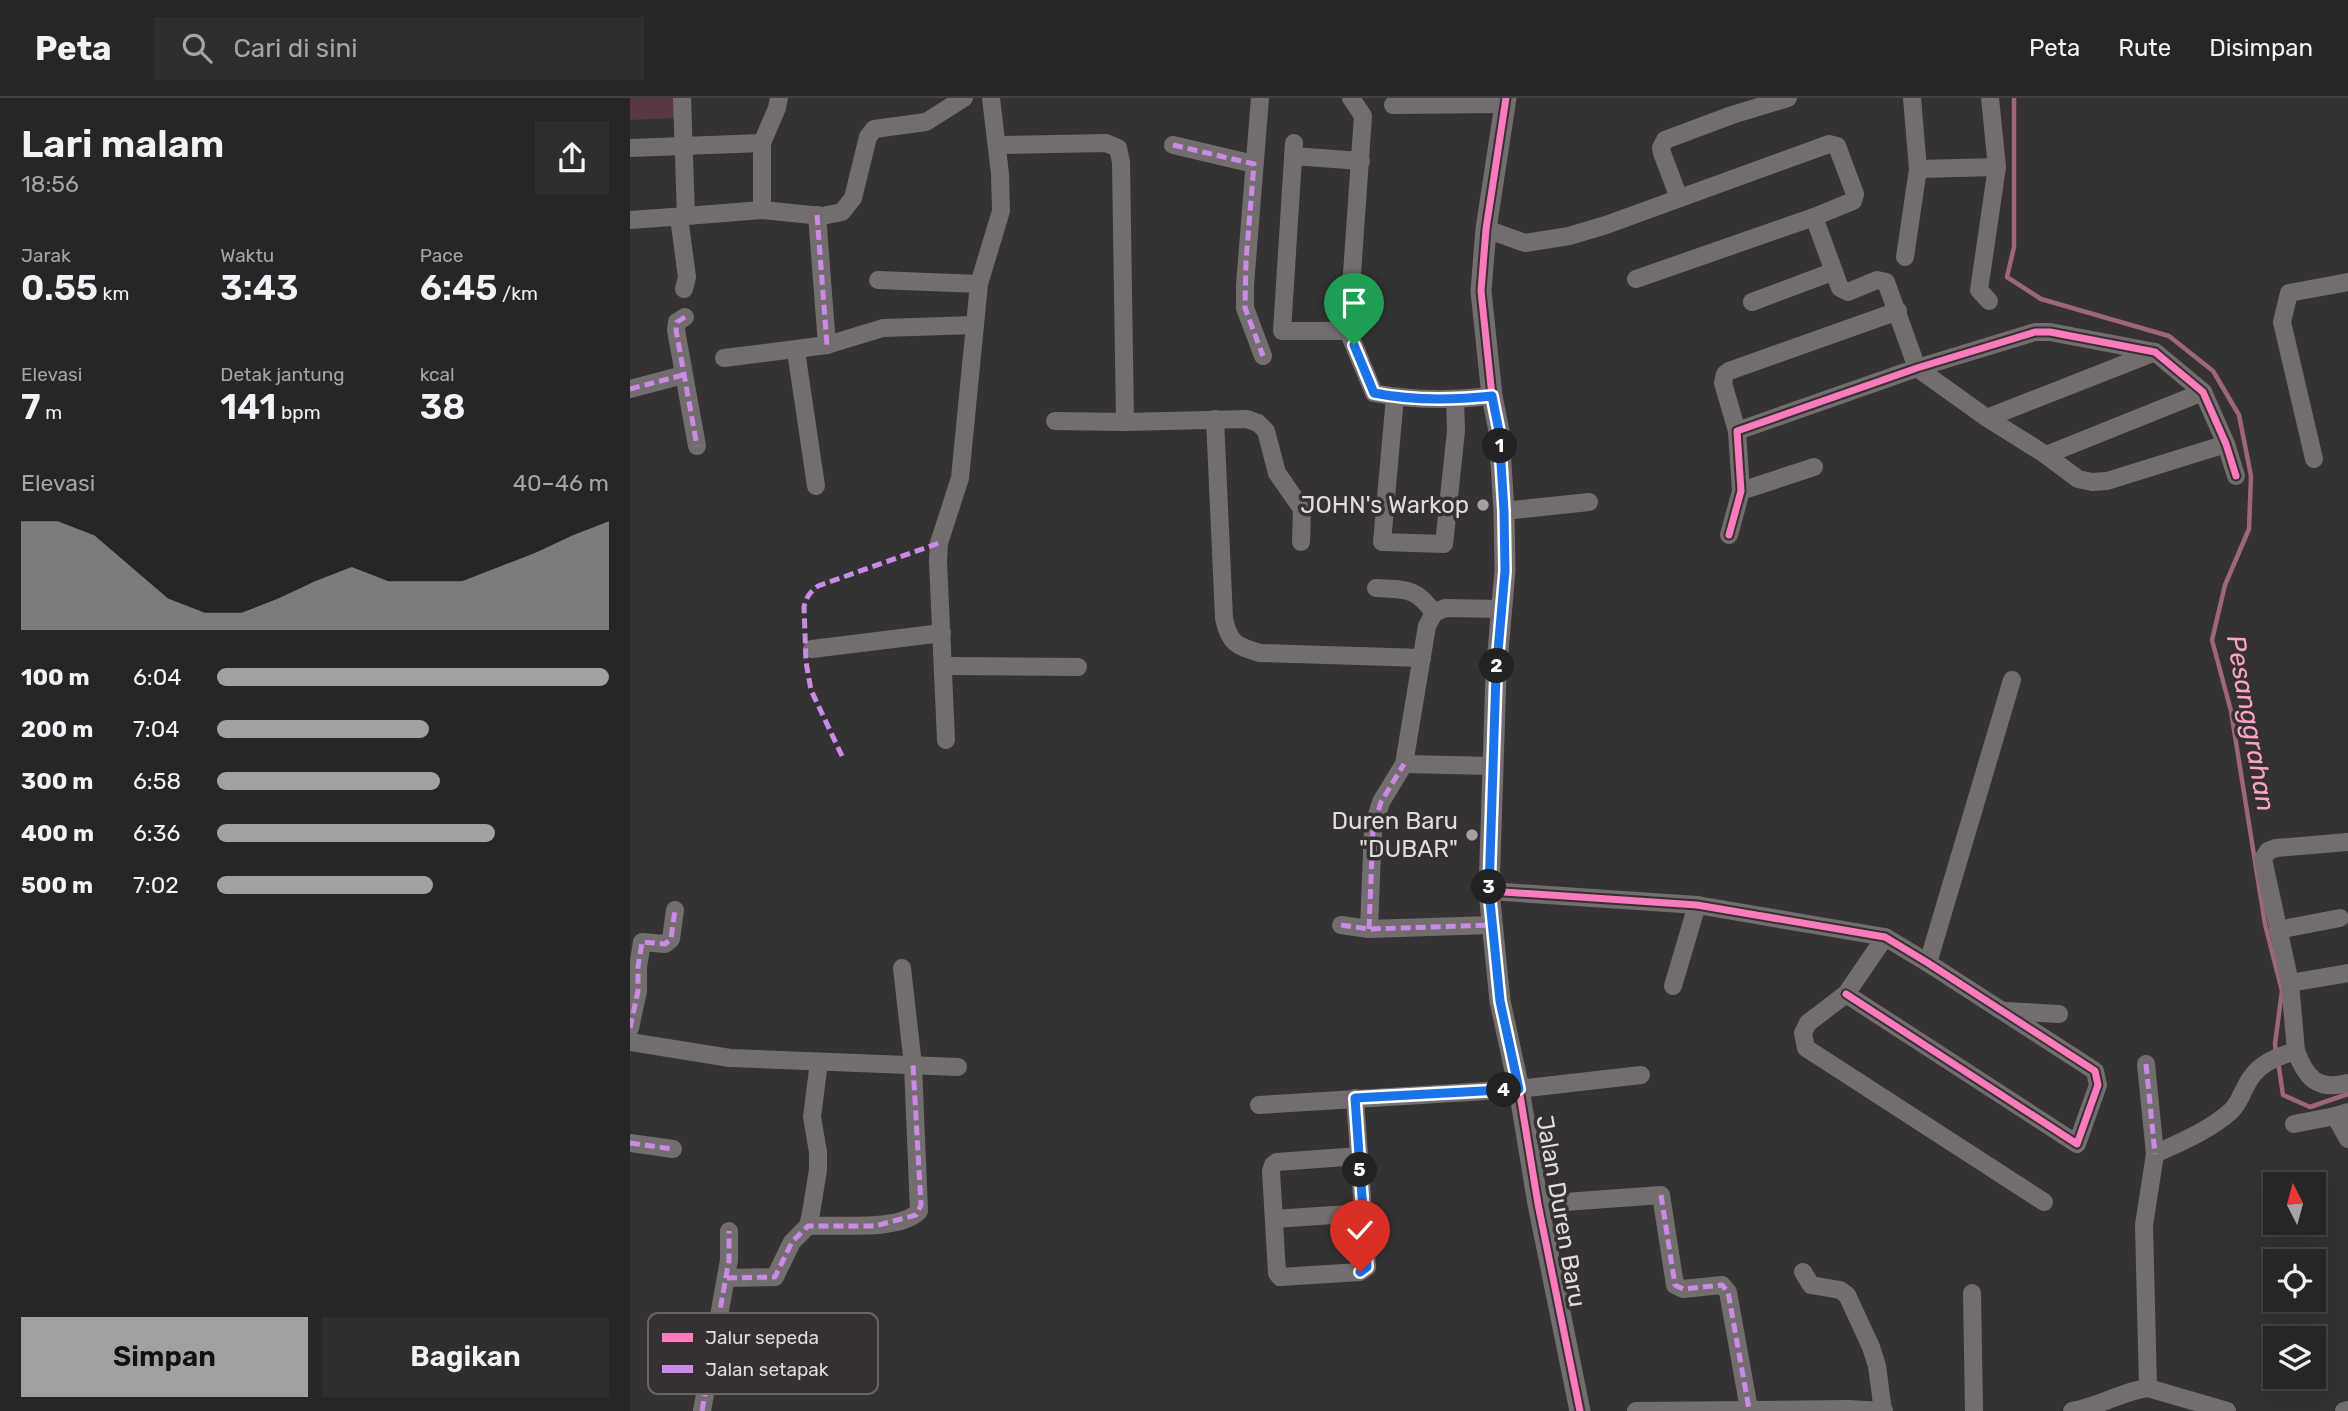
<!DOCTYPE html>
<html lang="id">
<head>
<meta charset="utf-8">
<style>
  :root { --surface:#272626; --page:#2f2e2e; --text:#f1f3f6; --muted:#a4a5a7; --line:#434343; --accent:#a3a0a2 }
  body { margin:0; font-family:Rubik,sans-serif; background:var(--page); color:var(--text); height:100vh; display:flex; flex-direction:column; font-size:26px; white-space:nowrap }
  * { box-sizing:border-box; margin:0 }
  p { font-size:23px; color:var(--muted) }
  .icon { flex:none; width:38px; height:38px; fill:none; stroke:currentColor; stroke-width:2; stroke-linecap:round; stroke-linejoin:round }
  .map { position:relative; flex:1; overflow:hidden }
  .sheet { display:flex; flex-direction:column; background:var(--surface); width:630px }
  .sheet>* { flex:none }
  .needle { width:46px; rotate:354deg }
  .fabs { position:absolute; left:1633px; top:1074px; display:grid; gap:14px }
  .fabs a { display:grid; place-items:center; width:63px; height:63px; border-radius:0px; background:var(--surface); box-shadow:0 7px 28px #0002,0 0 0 2px var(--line); font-size:35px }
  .pin { position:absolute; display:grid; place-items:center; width:60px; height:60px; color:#fff; margin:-72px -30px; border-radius:50% 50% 50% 0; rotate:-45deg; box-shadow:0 0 7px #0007 }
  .pin .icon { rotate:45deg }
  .km { position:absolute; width:35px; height:35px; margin:-18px; border-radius:50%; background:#222; color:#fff; font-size:19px; line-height:35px; text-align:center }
  .round { display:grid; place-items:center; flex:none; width:74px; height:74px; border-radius:0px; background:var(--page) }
  .headline { display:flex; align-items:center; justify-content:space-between; height:119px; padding:0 21px }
  h1 { font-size:38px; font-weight:600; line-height:52px }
  .stats { display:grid; grid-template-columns:repeat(3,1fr); gap:10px; height:119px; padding:7px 21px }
  .stats div { display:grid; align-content:center }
  .stats b { font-size:35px; font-weight:600 }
  .stats small { font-size:19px; font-weight:400 }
  .stats p { font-size:19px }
  .chart { height:196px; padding:14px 21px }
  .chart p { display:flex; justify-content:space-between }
  .chart svg { width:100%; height:126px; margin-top:7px; fill:var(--accent); opacity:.7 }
  .primary-button { display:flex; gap:14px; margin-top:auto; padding:14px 21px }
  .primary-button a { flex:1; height:80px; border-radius:0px; background:var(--accent); color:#111; font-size:28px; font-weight:600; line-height:80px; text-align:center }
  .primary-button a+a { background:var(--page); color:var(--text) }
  ul { padding:0 21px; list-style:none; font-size:23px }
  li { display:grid; grid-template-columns:112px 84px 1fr; align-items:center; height:52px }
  li i { height:18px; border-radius:9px; background:var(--accent) }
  header { display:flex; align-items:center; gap:42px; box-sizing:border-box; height:98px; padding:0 35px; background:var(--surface); border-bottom:2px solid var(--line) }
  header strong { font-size:33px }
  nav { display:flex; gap:38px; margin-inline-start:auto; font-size:24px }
  .search { width:490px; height:63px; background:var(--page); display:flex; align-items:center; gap:18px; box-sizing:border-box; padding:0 24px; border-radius:0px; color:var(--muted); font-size:26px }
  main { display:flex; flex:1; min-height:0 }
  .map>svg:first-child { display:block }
</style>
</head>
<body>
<header>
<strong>Peta</strong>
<div class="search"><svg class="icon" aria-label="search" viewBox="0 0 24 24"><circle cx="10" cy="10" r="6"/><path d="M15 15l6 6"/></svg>Cari di sini</div>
<nav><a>Peta</a><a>Rute</a><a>Disimpan</a></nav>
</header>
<main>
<section class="sheet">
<div class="headline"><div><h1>Lari malam</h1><p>18:56</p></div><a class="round"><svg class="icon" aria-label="share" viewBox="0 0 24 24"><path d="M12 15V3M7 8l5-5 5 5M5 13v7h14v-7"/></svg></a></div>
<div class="stats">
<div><p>Jarak</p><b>0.55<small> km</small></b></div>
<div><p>Waktu</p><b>3:43</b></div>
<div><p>Pace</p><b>6:45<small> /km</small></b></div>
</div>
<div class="stats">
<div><p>Elevasi</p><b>7<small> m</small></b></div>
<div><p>Detak jantung</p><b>141<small> bpm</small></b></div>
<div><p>kcal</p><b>38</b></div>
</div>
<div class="chart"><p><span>Elevasi</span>40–46 m</p>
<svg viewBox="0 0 160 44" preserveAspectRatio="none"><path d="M0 44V6L10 6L20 11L30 22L40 33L50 38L60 38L70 33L80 27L90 22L100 27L110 27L120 27L130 22L140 17L150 11L160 6V44z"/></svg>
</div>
<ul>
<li><b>100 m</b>6:04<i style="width:100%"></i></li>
<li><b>200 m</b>7:04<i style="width:54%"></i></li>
<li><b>300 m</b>6:58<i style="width:57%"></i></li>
<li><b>400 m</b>6:36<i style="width:71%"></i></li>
<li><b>500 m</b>7:02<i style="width:55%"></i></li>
</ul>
<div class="primary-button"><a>Simpan</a><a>Bagikan</a></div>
</section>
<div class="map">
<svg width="1718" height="1313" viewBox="0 0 1718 1313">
  <rect width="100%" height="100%" fill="#343233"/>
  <path fill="#5b3645" d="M0 0H44L45 20 0 22Z"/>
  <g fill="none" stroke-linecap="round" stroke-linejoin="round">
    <g stroke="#9e667d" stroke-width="4.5">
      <path d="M1384 0V149L1377 179 1411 201 1539 238 1583 273 1609 317 1621 378 1619 431 1595 487 1582 542 1601 613 1635 826 1652 893 1645 946 1646 955"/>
      <path d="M1648 963 1653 997 1680 1009 1718 996"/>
    </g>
    <g stroke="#746d6f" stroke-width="18">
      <path d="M630 0 615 187V210L633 258"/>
      <path d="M763 7 875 6"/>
      <path d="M664 45 652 233H718L744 295C783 303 823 302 862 298"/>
      <path d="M368 47 476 45 488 50 491 64 495 324"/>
      <path d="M543 47 624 66"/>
      <path d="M0 50 132 45"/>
      <path d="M663 58 731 63"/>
      <path d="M1288 71 1367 69"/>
      <path d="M1049 100 1032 55 1031 50 1035 42 1102 17 1158 0"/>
      <path d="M132 112V45L147 10 149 0"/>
      <path d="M187 117 197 247"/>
      <path d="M56 118 132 112 192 118 212 114 223 100 238 39 244 31 296 24 334 0"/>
      <path d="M49 119 57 179 54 191"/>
      <path d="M1184 119 1210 190 1218 194 1247 182 1256 184 1287 270 1357 320 1416 357 1448 381 1462 384 1477 383 1596 346"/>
      <path d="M0 122 56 118 52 0"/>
      <path d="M856 131 895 145 939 138 976 127 1199 46 1207 48 1225 96 1223 103 1184 119 1006 181"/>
      <path d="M1275 159 1288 71 1282 0"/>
      <path d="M248 182 349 186"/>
      <path d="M1359 203 1349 192 1367 69 1360 0"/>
      <path d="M1122 204 1202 174"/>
      <path d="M55 219 47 224 46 232 67 348"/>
      <path d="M718 233 733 18 721 0"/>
      <path d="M166 253 186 388"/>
      <path d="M94 260 197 247 253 230 344 227"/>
      <path d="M0 291 53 277"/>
      <path d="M765 299 752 444 814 446 826 333 825 301"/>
      <path d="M1357 320 1525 254"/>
      <path d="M585 321 594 520C599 545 606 548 630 555L792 560"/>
      <path d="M425 323 495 324 617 321 628 325 636 333 647 375 672 411 671 444"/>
      <path d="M1107 333 1093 285 1095 276 1099 273 1268 213"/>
      <path d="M1416 357 1573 294"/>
      <path d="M1684 361 1652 224 1659 195 1718 184"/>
      <path d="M1111 393 1184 369"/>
      <path d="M874 413 959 404"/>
      <path d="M1099 437 1111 393 1107 333 1287 270 1405 234H1420L1525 254 1573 294 1596 346 1606 378"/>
      <path d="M746 490C776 492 786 489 804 515"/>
      <path d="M182 551 312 535"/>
      <path d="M314 568 448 569"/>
      <path d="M316 642 308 463 309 445 330 380 349 186 371 113 370 76 361 0"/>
      <path d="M774 666 863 668"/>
      <path d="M859 793 1067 807 1255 839 1298 865 1465 973 1468 987 1447 1046 1216 896"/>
      <path d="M711 827 739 831 861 827"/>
      <path d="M739 831 743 730 751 704 774 666 797 528 804 515 815 510 872 511"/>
      <path d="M1648 832 1710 820"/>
      <path d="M1255 839 1216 896 1178 925 1173 935 1176 950 1414 1104"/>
      <path d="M1298 865 1382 582"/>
      <path d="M1660 885 1718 875"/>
      <path d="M1043 888 1067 807"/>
      <path d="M1374 913 1429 916"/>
      <path d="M0 930 8 893V869L12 844 35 846 41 841 45 812"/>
      <path d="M0 944 100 960 328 969"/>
      <path d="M1666 953 1660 885 1633 761 1638 753 1646 750 1718 744"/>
      <path d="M1516 966 1525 1056"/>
      <path d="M725 1000 737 1169 730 1174 650 1179 647 1175 641 1073 643 1067 647 1064 729 1058"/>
      <path d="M629 1007 889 991 1011 977"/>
      <path d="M1705 1018 1718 1041"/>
      <path d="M1664 1026 1705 1018 1718 1014"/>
      <path d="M0 1045 43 1051"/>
      <path d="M908 1106 1031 1097 1045 1187 1053 1191 1092 1187 1098 1194 1119 1311"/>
      <path d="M644 1121 733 1115"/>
      <path d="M178 1128C205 1126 270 1134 289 1113L283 967 272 870"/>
      <path d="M1173 1174 1181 1187 1210 1192 1217 1197 1241 1249 1247 1268 1253 1313"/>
      <path d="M97 1180 145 1179 162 1144 178 1128 181 1115 188 1072V1054L182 1019 189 964"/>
      <path d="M1342 1195 1344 1313"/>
      <path d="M1518 1290 1597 1313"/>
      <path d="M72 1313 99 1162V1133"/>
      <path d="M1006 1313 1218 1311 1254 1313"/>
      <path d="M1442 1313C1469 1309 1492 1293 1518 1290L1514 1127 1525 1056C1551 1044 1580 1032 1601 1013 1609 1005 1610 999 1615 990 1625 967 1643 960 1666 953 1676 980 1687 993 1718 985"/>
      <path d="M1714 1313 1718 1312"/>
    </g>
    <path stroke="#746d6f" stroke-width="21" d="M876 0 856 131 851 193 862 298 869 333 874 413 875 473 866 576 859 793 870 903 889 991 908 1106 950 1313"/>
    <g stroke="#ca8be6" stroke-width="5" stroke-dasharray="10 5" stroke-linecap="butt">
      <path d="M543 47 624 66 616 163 615 210 633 258"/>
      <path d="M187 117 197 247"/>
      <path d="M55 219 47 224 46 232 67 348"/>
      <path d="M0 291 53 277"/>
      <path d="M212 658 181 592 176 564 174 509C176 499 180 494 188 488L309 445"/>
      <path d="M711 827 739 831 861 827"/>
      <path d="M739 831 743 730 751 704 774 666"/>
      <path d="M0 930 8 893V869L12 844 35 846 41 841 45 812"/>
      <path d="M1516 966 1525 1056"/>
      <path d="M0 1045 43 1051"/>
      <path d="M1031 1097 1045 1187 1053 1191 1092 1187 1098 1194 1119 1311"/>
      <path d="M97 1180 145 1179 162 1144 178 1128H245L286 1117 291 1107 283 967"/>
      <path d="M72 1313 99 1162V1133"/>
    </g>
    <defs>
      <g id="cycleway">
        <path d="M876 0 856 131 851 193 862 298 869 333 874 413 875 473 866 576 859 793 870 903 889 991 908 1106 950 1313"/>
        <path d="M1099 437 1111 393 1107 333 1287 270 1405 234H1420L1525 254 1573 294 1596 346 1606 378"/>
        <path d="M859 793 1067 807 1255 839 1298 865 1465 973 1468 987 1447 1046 1216 896"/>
      </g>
    </defs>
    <use href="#cycleway" stroke="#353132" stroke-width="11"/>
    <use href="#cycleway" stroke="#fd7abc" stroke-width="7"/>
  </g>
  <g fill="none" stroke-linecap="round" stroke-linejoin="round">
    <defs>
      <path id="route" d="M724 247 744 295C783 303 823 302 862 298L869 333 874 413 875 473 866 576 859 793 870 903 889 991 725 1000 737 1169 730 1174"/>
    </defs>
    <use href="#route" stroke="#fff" stroke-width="14"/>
    <use href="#route" stroke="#1a73e8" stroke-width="9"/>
  </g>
  <g fill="#a3a0a2" stroke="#353132" stroke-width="2.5">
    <circle cx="853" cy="407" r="7"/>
    <circle cx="842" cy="737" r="7"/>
  </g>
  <g text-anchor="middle" stroke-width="7" stroke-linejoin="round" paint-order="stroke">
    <g font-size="24" fill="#dfdcdd" stroke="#353132" text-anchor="end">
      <text x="839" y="415">JOHN's Warkop</text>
      <text x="828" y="731">Duren Baru<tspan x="828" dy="28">"DUBAR"</tspan></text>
    </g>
    <g font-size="24" fill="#dfdcdd" stroke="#353132">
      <text transform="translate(931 1113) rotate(80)" y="8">Jalan Duren Baru</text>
    </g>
    <g font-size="26" font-style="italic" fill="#fca4c7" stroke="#353132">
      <text transform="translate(1621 625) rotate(80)" y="9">Pesanggrahan</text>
    </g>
  </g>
  <rect x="18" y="1215" width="230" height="81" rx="10" fill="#353132" stroke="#686465" stroke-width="2"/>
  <rect x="32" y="1235" width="31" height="9" fill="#fd7abc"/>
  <rect x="32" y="1267" width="31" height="8" fill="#ca8be6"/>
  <g font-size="19" fill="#dfdcdd">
    <text x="75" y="1246">Jalur sepeda</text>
    <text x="75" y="1278">Jalan setapak</text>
  </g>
</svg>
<div class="fabs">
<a><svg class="needle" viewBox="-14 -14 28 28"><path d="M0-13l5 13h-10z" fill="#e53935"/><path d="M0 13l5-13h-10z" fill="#a4a5a7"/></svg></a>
<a><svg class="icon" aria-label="locate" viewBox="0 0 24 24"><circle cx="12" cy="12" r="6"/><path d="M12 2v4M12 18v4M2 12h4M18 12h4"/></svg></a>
<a><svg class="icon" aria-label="layers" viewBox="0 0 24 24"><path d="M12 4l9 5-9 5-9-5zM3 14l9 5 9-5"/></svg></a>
</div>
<div class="pin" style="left:724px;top:247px;background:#1e9e55"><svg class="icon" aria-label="arrive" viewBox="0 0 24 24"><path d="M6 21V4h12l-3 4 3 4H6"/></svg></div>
<div class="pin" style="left:730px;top:1174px;background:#d93025"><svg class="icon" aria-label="check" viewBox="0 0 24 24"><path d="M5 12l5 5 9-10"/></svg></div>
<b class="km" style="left:870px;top:348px">1</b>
<b class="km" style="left:867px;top:568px">2</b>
<b class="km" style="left:859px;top:789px">3</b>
<b class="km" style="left:874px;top:992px">4</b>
<b class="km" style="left:730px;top:1072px">5</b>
</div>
</main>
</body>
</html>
